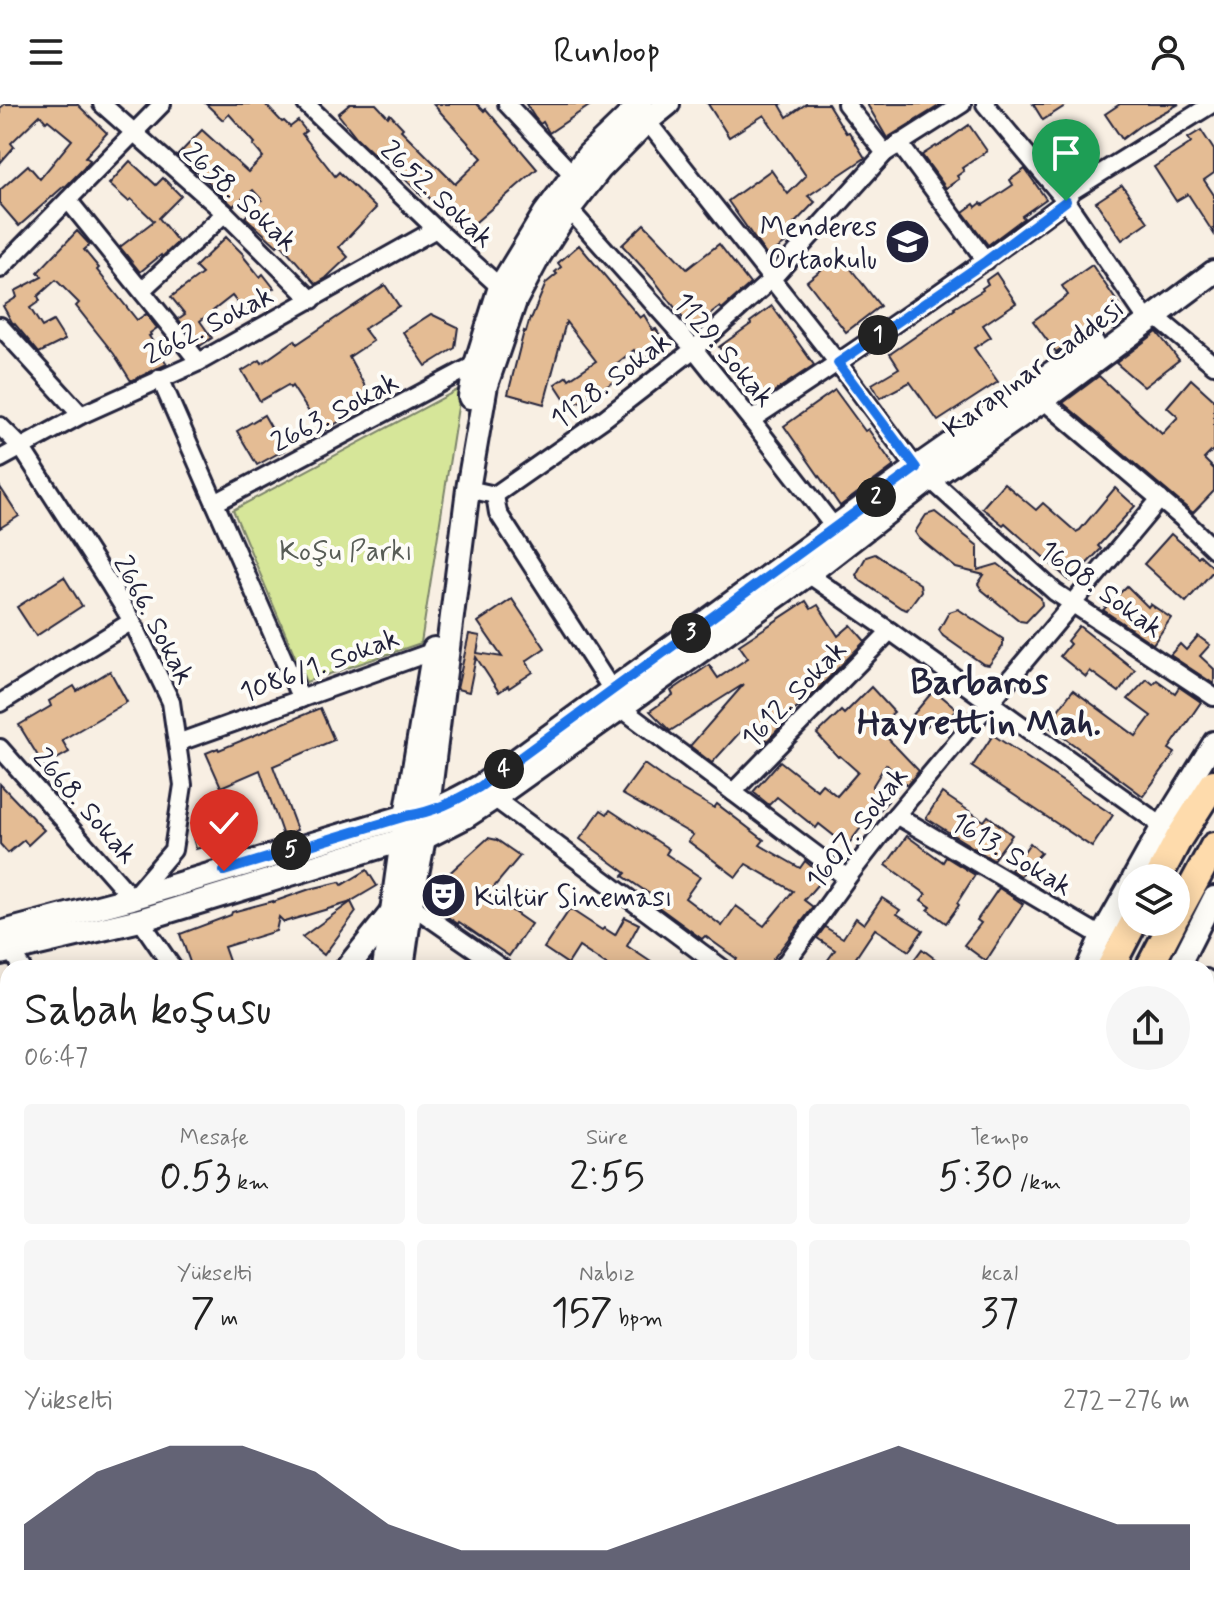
<!DOCTYPE html>
<html lang="tr">
<head>
<meta charset="utf-8">
<style>
  :root { --surface:#fff; --page:#f6f6f6; --text:#222; --muted:#767676; --accent:#22223b }
  body { margin:0; font-family:Mynerve,sans-serif; background:var(--page); color:var(--text); height:100vh; display:flex; flex-direction:column; font-size:30px; white-space:nowrap }
  * { box-sizing:border-box; margin:0 }
  p { font-size:26px; color:var(--muted) }
  .icon { flex:none; width:44px; height:44px; fill:none; stroke:currentColor; stroke-width:2; stroke-linecap:round; stroke-linejoin:round }
  .map { position:relative; flex:1; overflow:hidden }
  .side { position:absolute; left:0px; top:856px; width:1214px; height:648px; display:flex; flex-direction:column; background:var(--surface); border-radius:24px 24px 0 0; box-shadow:0 4px 20px #0003 }
  .side>* { flex:none }
  .controls { position:absolute; left:1118px; top:760px; display:grid; gap:16px }
  .controls a { display:grid; place-items:center; width:72px; height:72px; border-radius:50%; background:var(--surface); box-shadow:0 4px 20px #0003; font-size:40px }
  .pin { position:absolute; display:grid; place-items:center; width:68px; height:68px; color:#fff; margin:-82px -34px; border-radius:50% 50% 50% 0; rotate:-45deg; box-shadow:0 0 8px #0007 }
  .pin .icon { rotate:45deg }
  .km { position:absolute; width:40px; height:40px; margin:-20px; border-radius:50%; background:#222; color:#fff; font-size:22px; line-height:40px; text-align:center }
  .round { display:grid; place-items:center; flex:none; width:84px; height:84px; border-radius:42px; background:var(--page) }
  .overview { display:flex; align-items:center; justify-content:space-between; height:136px; padding:0 24px }
  h1 { font-size:44px; font-weight:600; line-height:60px }
  .figures { display:grid; grid-template-columns:repeat(3,1fr); gap:12px; height:136px; padding:8px 24px }
  .figures div { display:grid; align-content:center; border-radius:8px; background:var(--page); text-align:center }
  .figures b { font-size:40px; font-weight:600 }
  .figures small { font-size:22px; font-weight:400 }
  .figures p { font-size:22px }
  .chart { height:224px; padding:16px 24px }
  .chart p { display:flex; justify-content:space-between }
  .chart svg { width:100%; height:144px; margin-top:8px; fill:var(--accent); opacity:.7 }
  header { display:flex; justify-content:space-between; align-items:center; height:104px; padding:0 24px; background:var(--surface); font-size:36px; font-weight:600 }
  .map>svg:first-child { display:block }
</style>
</head>
<body>
<header><svg class="icon" aria-label="menu" viewBox="0 0 24 24"><path d="M4 6h16M4 12h16M4 18h16"/></svg>Runloop<svg class="icon" aria-label="person" viewBox="0 0 24 24"><circle cx="12" cy="8" r="4"/><path d="M4 21q1-7 8-7t8 7"/></svg></header>
<div class="map">
<svg width="1214" height="1504" viewBox="0 0 1214 1504">
  <rect width="100%" height="100%" fill="#f8efe3"/>
  <filter id="ink" filterUnits="userSpaceOnUse"><feTurbulence type="fractalNoise" baseFrequency=".0125" numOctaves="2"/><feDisplacementMap in="SourceGraphic" scale="16" xChannelSelector="R" yChannelSelector="G"/><feConvolveMatrix kernelMatrix="1 2 1 2 8 2 1 2 1" color-interpolation-filters="sRGB"/></filter>
  <g filter="url(#ink)">
    <g fill="#d6e699" stroke="#7c846a" stroke-width="2">
      <path d="M461 284 421 539 306 578 233 406Z"/>
      <path d="M8 1297V1361L0 1356V1305Z"/>
    </g>
    <g fill="#e4bc94" stroke="#22223b" stroke-width="2">
      <path d="M5 0H77L107 29 85 53 90 56 83 65 65 83 64 82 19 122 0 100V86L28 61 40 75 72 36 48 16 46 18 40 11 11 39 14 43 0 59V4Z"/>
      <path d="M206 0H265L282 18 284 17 290 23 298 17 306 27 302 30 335 72 339 68 376 104 339 143 348 153 326 174 316 180 280 139 277 142 245 113 262 96 253 86 233 102 196 66 195 68 177 52 202 26 248 68 263 53 253 41 255 39 229 10 223 16Z"/>
      <path d="M350 0H376L388 13 390 10 403 24 401 26 455 80 482 54 433 0H477L484 7 486 5 537 65 462 130 425 89 422 92 378 48 375 51 357 34 338 10Z"/>
      <path d="M526 0H592L549 29 543 18 540 20 535 14Z"/>
      <path d="M708 0H782L780 1 787 13 806 0H828L846 29 849 28 865 54 808 92 815 98 788 126 793 134 767 152 728 97 771 66 788 90 806 72 764 11 729 33Z"/>
      <path d="M867 0H942L887 34Z"/>
      <path d="M1033 0H1068L1043 16Z"/>
      <path d="M1120 0H1179L1142 20 1122 35 1105 10Z"/>
      <path d="M969 21 987 47 962 64 964 67 957 72 959 75 946 84 922 51 936 42 937 43Z"/>
      <path d="M1201 26 1214 46V69L1204 76 1214 91V130L1188 90 1176 97 1154 63 1188 41 1191 38 1188 34Z"/>
      <path d="M1072 30 1090 56 1077 65 1069 54 1062 59 1051 44Z"/>
      <path d="M130 57 156 81 163 74 181 92 159 114 178 138 162 153 161 151 140 168 120 143 154 117 131 95 128 97 109 80Z"/>
      <path d="M1025 65 1046 95 1022 112 1024 114 988 141 963 108 974 100 976 103 981 99 983 101 1013 81 1010 76Z"/>
      <path d="M1122 81 1148 118 1122 136 1096 98Z"/>
      <path d="M644 120 687 165 719 140 750 180 722 205 720 203 691 225 654 176 622 141Z"/>
      <path d="M77 127 90 141 84 146 99 164 97 166 137 216 146 210 157 224 150 229 151 231 149 232 167 260 131 277 114 250 76 202 79 199 56 176 38 192 40 197 30 204 42 223 53 217 65 236 39 249 14 219 13 220 3 202 17 193 15 187 42 173 38 168Z"/>
      <path d="M226 133 244 151 243 152 260 173 263 170 274 184 245 208 232 192 200 217 212 234 200 242 178 215 185 210 171 193 202 170 195 163Z"/>
      <path d="M579 141 640 214 644 211 653 226 656 225 665 239 641 256 634 246 615 261 623 273 570 303 555 280 567 272 569 275 596 257 566 218 544 300 508 290 524 227 526 228 530 214 531 215 546 179 557 170 555 168 561 163 558 159Z"/>
      <path d="M840 151 880 202 846 228 807 177Z"/>
      <path d="M1092 161 1120 202 1056 248 1033 217 1068 191 1062 182Z"/>
      <path d="M996 169 1016 199 983 221 991 233 974 244 998 278 938 317 910 278 880 294 872 280 899 264 890 250 955 205 954 204 983 186 982 184 988 180 986 176Z"/>
      <path d="M385 181 399 202 364 225 373 237 349 253 373 297 322 328 292 282 290 284 288 281 260 297 242 267 260 256 262 259 295 236 297 240Z"/>
      <path d="M772 202 814 261 763 295 741 262 736 267 719 243 751 220 750 218Z"/>
      <path d="M431 210 458 223 455 244 426 262 403 228Z"/>
      <path d="M1157 228 1179 256 1144 283 1116 259Z"/>
      <path d="M1099 272 1162 330 1178 313 1167 303 1191 275 1214 296V345L1204 355 1214 365V387L1193 409 1063 299Z"/>
      <path d="M835 286 865 327 868 325 894 362 840 402 784 322Z"/>
      <path d="M264 311 284 346 257 361 237 327Z"/>
      <path d="M1004 379 1036 406 1043 399 1076 428 1080 426 1115 384 1135 402 1098 442 1101 445 1070 477 1005 419 1003 421 982 404Z"/>
      <path d="M0 383 19 412 0 424Z"/>
      <path d="M935 408 978 442V466L998 460 1041 494 1042 501 1026 518 1020 517 982 486 978 480 984 471 956 464 919 434 915 428 926 411Z"/>
      <path d="M1171 430 1198 453 1200 451 1214 464V466L1186 498 1144 460Z"/>
      <path d="M875 450 920 480 921 487 907 506 901 504 861 477 856 471 866 453Z"/>
      <path d="M64 473 82 502 36 532 17 503Z"/>
      <path d="M1127 482 1148 503 1150 500 1171 514 1153 540 1103 506Z"/>
      <path d="M512 495 545 544 526 557 533 568 509 584 508 582 499 588 476 553 469 588 457 585 469 530 480 532 477 549 502 553 478 518Z"/>
      <path d="M806 497 811 505 818 501 838 532 851 521 865 537 804 599 791 609 792 611 767 637 757 625 746 633 741 627 712 659 690 642 744 580 670 627 650 607 673 591 671 587 709 561 718 574 748 554 739 541Z"/>
      <path d="M958 505 1003 535V542L989 561 983 560 943 532 939 526 949 508Z"/>
      <path d="M1079 522 1135 566 1119 588 1090 567 1086 573 1060 552 1070 540 1067 537Z"/>
      <path d="M1198 532 1210 541 1200 552 1214 565V580L1170 551 1180 540 1186 546Z"/>
      <path d="M110 567 127 598 62 636 69 648 44 662 19 621 51 602 49 597 74 582 77 587Z"/>
      <path d="M1147 575 1153 580 1157 576 1175 589 1179 583 1201 598 1169 645 1175 649 1143 692 1047 621 1073 586 1136 632 1151 612 1128 595Z"/>
      <path d="M871 583 894 608 877 623 919 667 907 681 886 660 872 683 888 697 865 723 863 721 847 742 819 720 816 724 777 693 769 701 753 688 780 657 817 686 822 680 837 692 858 668 840 652 838 653 817 630 841 607 844 610Z"/>
      <path d="M934 586 957 605 939 627 930 619 925 624 912 612Z"/>
      <path d="M320 604 334 636 273 662 297 726 283 732 260 666 221 683 206 649 218 644 219 646Z"/>
      <path d="M993 631 1113 711 1092 743 972 663Z"/>
      <path d="M644 660 669 678 714 704 717 700 764 736 760 741 800 764 805 757 824 773 804 796 813 803 766 864H742L735 858 737 855 705 832 702 835 657 802 660 797 623 772 626 769 580 735 601 706 607 710 610 706 669 745 666 750 700 773 685 794 722 822 736 802 764 822 793 787 746 760 736 773 688 737 693 731 622 690Z"/>
      <path d="M0 680 44 726 28 741 24 736 8 749 0 740Z"/>
      <path d="M942 689 984 717 988 712 1012 731 993 756 926 714Z"/>
      <path d="M222 709 230 735 196 745 193 734 198 732 193 718Z"/>
      <path d="M907 732 943 758 946 753 975 771 957 799 959 801 946 819 928 806 931 803 921 796 926 790 886 761Z"/>
      <path d="M488 734 497 736 520 752 488 790 531 820 509 852 459 818 458 820 432 802 435 789 444 774Z"/>
      <path d="M1030 739 1041 749 1020 772 1011 766Z"/>
      <path d="M367 766 377 782 348 799 284 818 279 813 276 827 224 843 230 860 219 864H192L180 830 231 811 232 808 273 797V798L310 785 340 778 342 781Z"/>
      <path d="M999 784 1023 800 986 857 964 841 981 819 977 816Z"/>
      <path d="M882 794 900 806 897 810 923 826 909 847 875 825 849 864H822L835 846 817 834 825 823 843 834 856 814 864 820Z"/>
      <path d="M351 798 356 808 324 851 302 833Z"/>
      <path d="M570 805 602 826 604 824 615 831 625 813 639 820 627 842 660 864H611L579 843 568 860 544 844Z"/>
      <path d="M922 845 947 864H908Z"/>
    </g>
    <g fill="none" stroke-linecap="round" stroke-linejoin="round">
      <defs>
        <g id="minor">
          <path d="M102 0 225 109 312 196"/>
          <path d="M306 0 436 125 500 183"/>
          <path d="M507 0 573 71"/>
          <path d="M846 0 885 49"/>
          <path d="M985 0 1066 97 1141 207"/>
          <path d="M647 17 838 259 916 364"/>
          <path d="M899 39 986 157"/>
          <path d="M68 96 199 258"/>
          <path d="M569 105 694 245 751 316 834 423"/>
          <path d="M0 165 162 0"/>
          <path d="M142 186 225 109"/>
          <path d="M1155 212 1214 261"/>
          <path d="M0 222 81 311"/>
          <path d="M160 274 301 595"/>
          <path d="M1043 296 1182 414 1214 445"/>
          <path d="M751 316C858 246 963 174 1066 97L1072 87 1212 0"/>
          <path d="M0 322 21 343 110 481 132 517 171 598 183 681 173 746 132 794 0 644"/>
          <path d="M0 355 81 311 199 258 436 125"/>
          <path d="M930 375 1055 488 1214 593"/>
          <path d="M468 385 495 391 605 314 694 245 772 175 885 49 962 0"/>
          <path d="M495 391 498 409 612 586"/>
          <path d="M215 399 476 260"/>
          <path d="M808 470 890 527 1172 729"/>
          <path d="M0 599 132 517"/>
          <path d="M621 604 847 774"/>
          <path d="M177 639 434 547"/>
          <path d="M733 688 890 527"/>
          <path d="M494 694 722 864"/>
          <path d="M896 711 1101 832"/>
          <path d="M411 801 502 864"/>
          <path d="M140 816 173 864"/>
          <path d="M10 846 22 864"/>
          <path d="M782 864 847 774 896 711 1160 395"/>
          <path d="M1206 874 1214 878"/>
          <path d="M1206 1062 1214 1065"/>
          <path d="M0 1069 8 1060"/>
          <path d="M1206 1182 1214 1167"/>
          <path d="M1206 1303 1214 1307"/>
          <path d="M0 1368 8 1374"/>
          <path d="M1206 1436 1214 1422"/>
          <path d="M181 1496 192 1504"/>
          <path d="M685 1496 696 1504"/>
          <path d="M1082 1496 1097 1504"/>
          <path d="M96 1504 101 1496"/>
          <path d="M414 1504 420 1496"/>
          <path d="M549 1504 556 1496"/>
          <path d="M1166 1504 1170 1496"/>
        </g>
        <g id="tertiary">
          <path d="M1133 774 1162 722 1214 638"/>
          <path d="M1087 864 1101 832 1132 777"/>
          <path d="M1178 864 1214 793"/>
          <path d="M810 1504 814 1496"/>
          <path d="M914 1504 917 1496"/>
        </g>
        <g id="secondary">
          <path d="M470 293 476 260 500 183 545 109 588 51 641 0"/>
          <path d="M0 829 132 794 406 712C435 708 456 696 481 682L916 364 1093 240"/>
          <path d="M0 849 140 816 402 736 424 734 465 713 494 694 808 470 930 375 1043 296 1214 168"/>
          <path d="M347 864 391 809"/>
          <path d="M384 864 402 736 434 545"/>
          <path d="M402 864 411 801 424 734 468 385 486 281 515 197 539 152 569 105 600 65 647 17 668 0"/>
          <path d="M0 1281 8 1273"/>
          <path d="M289 1504 290 1496"/>
        </g>
        <g id="trunk">
          <path d="M1158 774 1179 734 1214 679"/>
          <path d="M1176 812 1214 742"/>
          <path d="M1110 864 1134 818"/>
          <path d="M1149 864 1173 818"/>
          <path d="M835 1504 839 1496"/>
          <path d="M887 1504 890 1496"/>
        </g>
      </defs>
      <use href="#minor" stroke="#22223b" stroke-width="22"/>
      <use href="#tertiary" stroke="#22223b" stroke-width="26"/>
      <use href="#secondary" stroke="#22223b" stroke-width="28"/>
      <use href="#trunk" stroke="#22223b" stroke-width="32"/>
      <use href="#minor" stroke="#fdfcf7" stroke-width="16"/>
      <use href="#tertiary" stroke="#fdfcf7" stroke-width="20"/>
      <use href="#secondary" stroke="#fdfcf7" stroke-width="22"/>
      <use href="#trunk" stroke="#fedbac" stroke-width="26"/>
    </g>
  </g>
  <g fill="none" stroke-linecap="round" stroke-linejoin="round" filter="url(#ink)">
    <defs>
      <path id="route" d="M224 767 406 712C435 708 456 696 481 682L916 364 838 259 986 157 1066 97"/>
    </defs>
    <use href="#route" stroke="#fff" stroke-width="16"/>
    <use href="#route" stroke="#1a73e8" stroke-width="10"/>
  </g>
  <defs>
    <symbol id="school-disc" viewBox="-11 -11 22 22"><circle r="9.5" fill="#22223b" stroke="#fdfcf7"/><path d="M0-5L7-2L0 1L-7-2ZM-4 1L0 2.5L4 1V4Q0 6-4 4Z" fill="#fff"/></symbol>
    <symbol id="theatre-disc" viewBox="-11 -11 22 22"><circle r="9.5" fill="#22223b" stroke="#fdfcf7"/><path d="M-5-5.5Q0-4 5-5.5V0Q5 5 0 6Q-5 5-5 0ZM-3.3-2.5H-1v1.5H-3.3ZM1-2.5H3.3v1.5H1ZM-2.8 1Q0 5.5 2.8 1Z" fill="#fff"/></symbol>
  </defs>
  <g fill-rule="evenodd">
    <use href="#school-disc" x="882" y="112" width="51" height="51"/>
    <use href="#theatre-disc" x="418" y="766" width="51" height="51"/>
  </g>
  <g text-anchor="middle" stroke-width="8" stroke-linejoin="round" paint-order="stroke">
    <g font-size="28" fill="#22223b" stroke="#fdfcf7">
      <text transform="translate(438 89) rotate(43)" y="10">2652. Sokak</text>
      <text transform="translate(241 92) rotate(43)" y="10">2658. Sokak</text>
      <text transform="translate(208 220) rotate(-27)" y="10">2662. Sokak</text>
      <text transform="translate(725 245) rotate(50)" y="10">1129. Sokak</text>
      <text transform="translate(1033 263) rotate(-36)" y="10">Karapınar Caddesi</text>
      <text transform="translate(610 275) rotate(-37)" y="10">1128. Sokak</text>
      <text transform="translate(334 307) rotate(-28)" y="10">2663. Sokak</text>
      <text transform="translate(1102 484) rotate(36)" y="10">1608. Sokak</text>
      <text transform="translate(155 515) rotate(62)" y="10">2666. Sokak</text>
      <text transform="translate(319 560) rotate(-20)" y="10">1086/1. Sokak</text>
      <text transform="translate(793 589) rotate(-46)" y="10">1612. Sokak</text>
      <text transform="translate(86 701) rotate(49)" y="10">2668. Sokak</text>
      <text transform="translate(856 723) rotate(-52)" y="10">1607. Sokak</text>
      <text transform="translate(1012 749) rotate(31)" y="10">1613. Sokak</text>
    </g>
    <g font-size="28" fill="#22223b" stroke="#fdfcf7" text-anchor="end">
      <text x="877" y="132">Menderes<tspan x="877" dy="32">Ortaokulu</tspan></text>
      <text x="474" y="802" text-anchor="start">Kültür Sineması</text>
    </g>
    <g font-size="28" fill="#585d57" stroke="#fdfcf7">
      <text x="346" y="456">Koşu Parkı</text>
    </g>
    <g font-size="36" font-weight="bold" fill="#22223b" stroke="#fdfcf7">
      <text x="979" y="589">Barbaros<tspan x="979" dy="41">Hayrettin Mah.</tspan></text>
    </g>
  </g>
</svg>
<div class="controls">
<a><svg class="icon" aria-label="layers" viewBox="0 0 24 24"><path d="M12 4l9 5-9 5-9-5zM3 14l9 5 9-5"/></svg></a>
</div>
<div class="pin" style="left:1066px;top:97px;background:#1e9e55"><svg class="icon" aria-label="arrive" viewBox="0 0 24 24"><path d="M6 21V4h12l-3 4 3 4H6"/></svg></div>
<div class="pin" style="left:224px;top:767px;background:#d93025"><svg class="icon" aria-label="check" viewBox="0 0 24 24"><path d="M5 12l5 5 9-10"/></svg></div>
<b class="km" style="left:878px;top:231px">1</b>
<b class="km" style="left:876px;top:393px">2</b>
<b class="km" style="left:691px;top:529px">3</b>
<b class="km" style="left:504px;top:665px">4</b>
<b class="km" style="left:291px;top:746px">5</b>
<section class="side">
<div class="overview"><div><h1>Sabah koşusu</h1><p>06:47</p></div><a class="round"><svg class="icon" aria-label="share" viewBox="0 0 24 24"><path d="M12 15V3M7 8l5-5 5 5M5 13v7h14v-7"/></svg></a></div>
<div class="figures">
<div><p>Mesafe</p><b>0.53<small> km</small></b></div>
<div><p>Süre</p><b>2:55</b></div>
<div><p>Tempo</p><b>5:30<small> /km</small></b></div>
</div>
<div class="figures">
<div><p>Yükselti</p><b>7<small> m</small></b></div>
<div><p>Nabız</p><b>157<small> bpm</small></b></div>
<div><p>kcal</p><b>37</b></div>
</div>
<div class="chart"><p><span>Yükselti</span>272–276 m</p>
<svg viewBox="0 0 160 44" preserveAspectRatio="none"><path d="M0 44V30L10 14L20 6L30 6L40 14L50 30L60 38L70 38L80 38L90 30L100 22L110 14L120 6L130 14L140 22L150 30L160 30V44z"/></svg>
</div>
</section>
</div>
</body>
</html>
